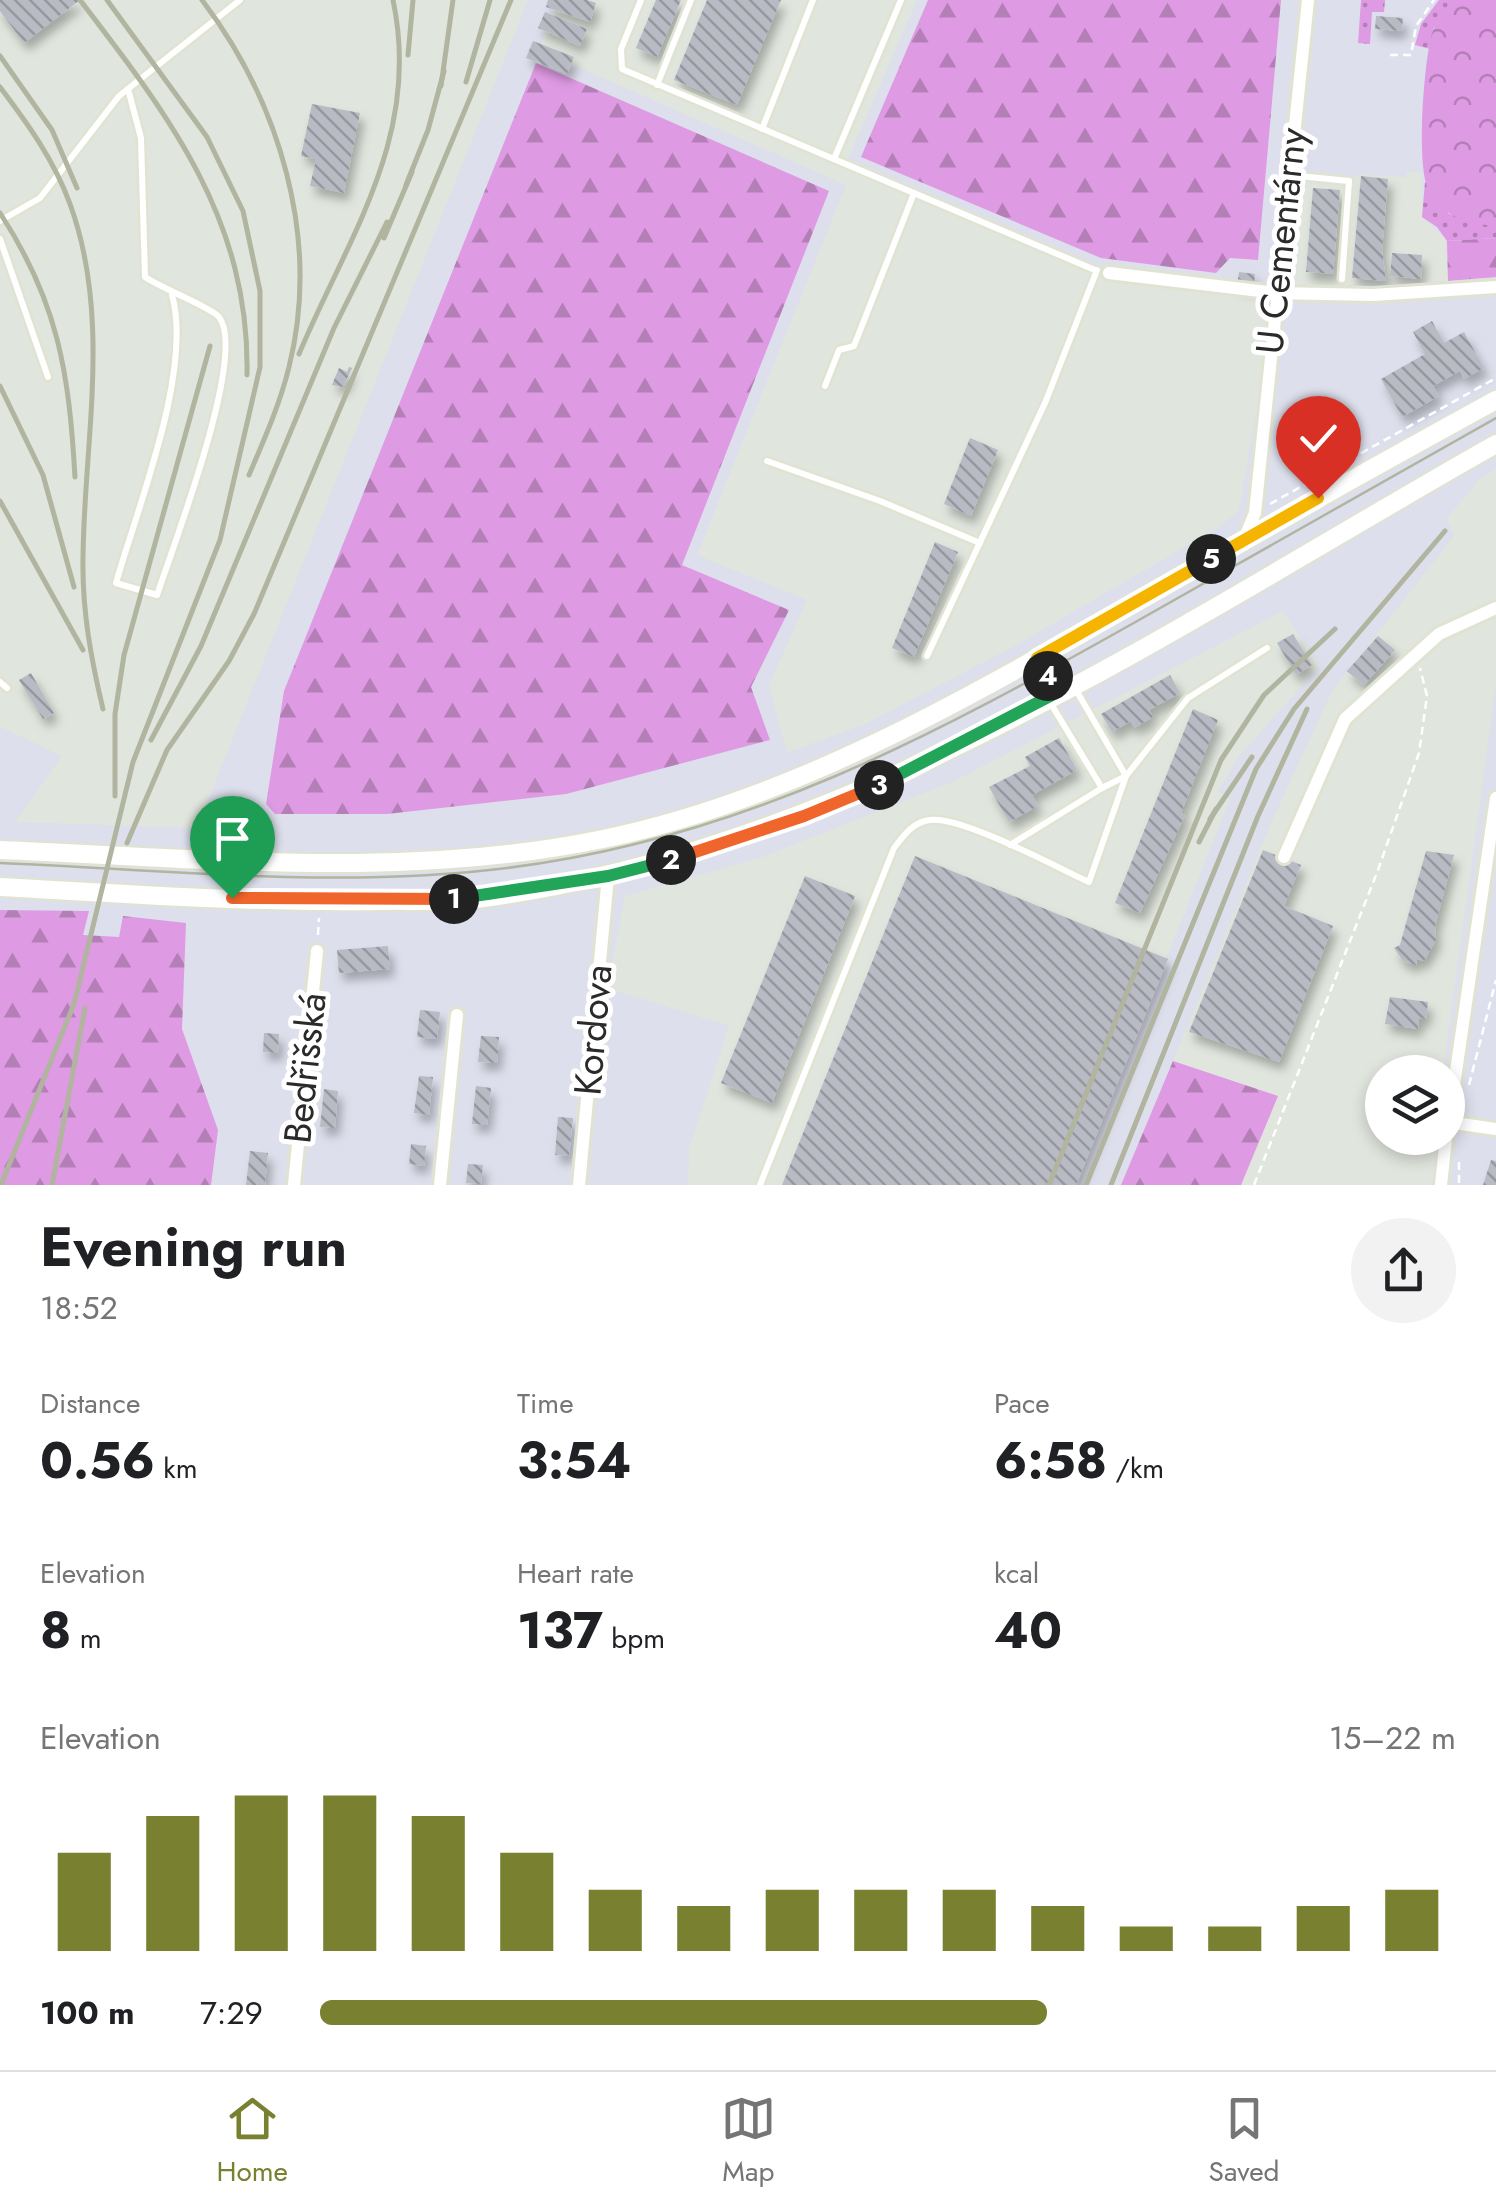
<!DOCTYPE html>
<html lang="en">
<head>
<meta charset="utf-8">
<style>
  :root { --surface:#fff; --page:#f2f2f2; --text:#202124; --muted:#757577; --line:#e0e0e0; --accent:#798130 }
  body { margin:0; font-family:Jost,sans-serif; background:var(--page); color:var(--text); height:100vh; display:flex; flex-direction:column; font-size:38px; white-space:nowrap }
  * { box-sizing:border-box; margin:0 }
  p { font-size:32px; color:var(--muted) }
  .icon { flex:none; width:55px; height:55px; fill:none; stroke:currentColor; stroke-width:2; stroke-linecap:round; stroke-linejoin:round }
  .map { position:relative; height:1185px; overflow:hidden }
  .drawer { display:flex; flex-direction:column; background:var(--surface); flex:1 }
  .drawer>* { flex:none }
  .controls { position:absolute; left:1365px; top:1055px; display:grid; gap:20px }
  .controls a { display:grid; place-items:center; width:100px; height:100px; border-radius:50%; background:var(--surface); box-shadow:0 5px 15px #0003; font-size:50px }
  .pin { position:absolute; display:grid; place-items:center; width:85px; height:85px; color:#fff; margin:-102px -42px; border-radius:50% 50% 50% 0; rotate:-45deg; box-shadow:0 0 10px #0007 }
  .pin .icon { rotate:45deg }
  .km { position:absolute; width:50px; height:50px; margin:-25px; border-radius:50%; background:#222; color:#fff; font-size:28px; line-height:50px; text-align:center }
  .round { display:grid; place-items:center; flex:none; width:105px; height:105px; border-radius:52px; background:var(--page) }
  .summary { display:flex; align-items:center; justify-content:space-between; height:170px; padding:0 40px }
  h1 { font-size:55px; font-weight:700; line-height:75px }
  .metrics { display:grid; grid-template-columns:repeat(3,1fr); gap:15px; height:170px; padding:10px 40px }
  .metrics div { display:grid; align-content:center }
  .metrics b { font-size:50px; font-weight:700 }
  .metrics small { font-size:28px; font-weight:400 }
  .metrics p { font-size:28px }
  .chart { height:280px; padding:20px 40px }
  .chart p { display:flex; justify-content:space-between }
  .chart svg { width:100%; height:180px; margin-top:10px; stroke:var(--accent); stroke-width:6 }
  ul { padding:0 40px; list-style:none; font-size:32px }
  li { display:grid; grid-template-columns:160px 120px 1fr; align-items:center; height:75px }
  li i { height:25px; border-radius:12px; background:var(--accent) }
  .tab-bar { display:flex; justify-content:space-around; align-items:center; height:140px; border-top:2px solid var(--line); background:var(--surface); font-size:28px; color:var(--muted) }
  .tab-bar a { display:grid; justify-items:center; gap:5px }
  .tab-bar .on { color:var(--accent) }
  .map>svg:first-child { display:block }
</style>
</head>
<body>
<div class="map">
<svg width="1496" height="1185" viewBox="0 0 1496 1185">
  <defs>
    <pattern id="grass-dots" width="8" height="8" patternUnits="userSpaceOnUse" patternTransform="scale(2.5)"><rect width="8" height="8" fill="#de9ae2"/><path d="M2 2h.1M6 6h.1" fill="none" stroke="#b47eb7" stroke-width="1.8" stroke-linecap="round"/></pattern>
    <pattern id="forest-firs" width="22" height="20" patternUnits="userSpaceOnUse" patternTransform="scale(2.5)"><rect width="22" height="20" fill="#de9ae2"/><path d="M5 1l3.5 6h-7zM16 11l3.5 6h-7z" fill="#b47eb7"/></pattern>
    <pattern id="park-crowns" width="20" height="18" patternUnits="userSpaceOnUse" patternTransform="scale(2.5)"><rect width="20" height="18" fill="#de9ae2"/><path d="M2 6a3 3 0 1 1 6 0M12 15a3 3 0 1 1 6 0" fill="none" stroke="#b47eb7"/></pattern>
    <pattern id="building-back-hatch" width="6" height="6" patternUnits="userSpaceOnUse" patternTransform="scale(2.5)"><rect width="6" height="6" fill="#b8bac4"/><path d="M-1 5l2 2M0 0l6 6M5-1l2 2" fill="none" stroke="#96979f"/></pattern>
    <filter id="shadow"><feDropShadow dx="4.5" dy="8" stdDeviation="5" flood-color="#0004"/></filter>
  </defs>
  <rect width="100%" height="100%" fill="#dddfec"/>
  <g fill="#e0e5dd">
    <path d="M0 0H528L197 828 15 822 62 756 0 727Z"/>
    <path d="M556 0H917L846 164 1081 264 1276 293 1239 511 1219 527 1013 647 863 725 787 753 769 685 807 600 697 555 846 185 539 50Z"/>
    <path d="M1407 171 1422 173V217L1446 239 1448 281 1293 288 1301 183 1337 186 1361 174 1406 177Z"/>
    <path d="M1496 469V686L1443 1072H1382V1138H1436L1432 1185H1241L1277 1096 1173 1061 1271 823 1332 691 1454 536 1447 518 1479 480Z"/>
    <path d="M1283 611 1320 666 1238 757 1218 792 1230 799 1076 1185H688L689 1148 729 1026 607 988 625 896 762 857 952 782Z"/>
  </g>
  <g fill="url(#grass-dots)">
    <path d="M1361 0H1385L1384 12H1372L1370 44 1358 43Z"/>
    <path d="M1439 0H1452L1433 29 1430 49 1415 45 1421 24Z"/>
    <path d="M1425 182 1449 214 1496 226V238L1447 241 1437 227 1422 217Z"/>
  </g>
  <g fill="url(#forest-firs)">
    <path d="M928 0H1281L1258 260 1230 258 1216 273 1101 258 861 157Z"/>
    <path d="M536 63 829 191 682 565 789 610 751 687 770 740 566 794 387 814H275L266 804 284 691Z"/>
    <path d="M1496 238V277L1448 281 1447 241Z"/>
    <path d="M0 910 89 911 83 935 119 937 123 916 186 923 182 1029 218 1130 211 1185H0Z"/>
    <path d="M1173 1061 1278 1096 1241 1185H1121Z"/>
  </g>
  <path fill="url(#park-crowns)" d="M1452 0H1496V226C1469 224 1445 218 1430 193 1415 169 1424 62 1432 33 1436 21 1445 10 1452 0Z"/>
  <g fill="url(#building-back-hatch)" filter="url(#shadow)">
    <path d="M0 0H80L24 43 0 11Z"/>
    <path d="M548 0H587L596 3 590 22 546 7Z"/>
    <path d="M656 0H681L657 57 636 48Z"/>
    <path d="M707 0H781L737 105 674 80Z"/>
    <path d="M545 12 587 29 580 46 538 28Z"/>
    <path d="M1376 16 1403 18 1402 31 1375 29Z"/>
    <path d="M533 41 574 57 567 74 526 58Z"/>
    <path d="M312 104 360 113 344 193 310 186 316 159 301 156Z"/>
    <path d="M1361 176 1388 179 1382 250 1386 281 1352 278Z"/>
    <path d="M1313 188 1340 190 1333 274 1306 272Z"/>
    <path d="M1392 253 1422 255 1421 279 1390 276Z"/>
    <path d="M1239 272 1255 274 1254 287 1237 285Z"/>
    <path d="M1432 321 1444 343 1464 332 1484 368 1464 379 1460 371 1433 386 1439 396 1402 417 1381 379 1425 354 1413 332Z"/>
    <path d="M349 367 352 368 343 387 332 385 339 368 347 372Z"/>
    <path d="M970 438 998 450 971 516 944 504Z"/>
    <path d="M935 542 958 552 914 657 892 648Z"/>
    <path d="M1293 634 1312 665 1296 675 1277 643Z"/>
    <path d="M1378 636 1395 650 1364 685 1347 671Z"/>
    <path d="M31 673 54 713 43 719 19 680Z"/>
    <path d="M1170 675 1180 693 1149 710 1153 717 1134 728 1131 721 1112 732 1101 714Z"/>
    <path d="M1193 709 1218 720 1181 813 1185 815 1140 913 1115 903Z"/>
    <path d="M1059 738 1077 770 1032 795 1038 806 1009 822 989 787 1030 766 1025 757Z"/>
    <path d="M1263 850 1301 865 1284 906 1333 926 1279 1062 1189 1032Z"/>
    <path d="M1426 851 1454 855 1435 926 1436 940 1424 961 1417 959 1416 965 1403 961 1394 948 1400 945Z"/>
    <path d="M915 856 1168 959 1076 1185H782Z"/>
    <path d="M805 876 855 896 772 1103 721 1083Z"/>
    <path d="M388 946 390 969 339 973 337 950Z"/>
    <path d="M1390 997 1428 1002 1426 1019 1419 1018 1418 1029 1385 1024Z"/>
    <path d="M420 1010 440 1012 437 1039 417 1037Z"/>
    <path d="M264 1033 279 1034 278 1053 263 1052Z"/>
    <path d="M481 1036 499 1037 497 1063 478 1062Z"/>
    <path d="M419 1076 433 1077 429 1115 414 1113Z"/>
    <path d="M476 1086 491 1088 487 1125 472 1124Z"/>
    <path d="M324 1089 338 1091 335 1128 320 1127Z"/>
    <path d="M558 1117 573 1118 569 1156 555 1155Z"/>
    <path d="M411 1144 426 1146 424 1166 409 1164Z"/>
    <path d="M250 1151 268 1153 265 1185H246Z"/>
    <path d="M1491 1160 1496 1161V1185H1483Z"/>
    <path d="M468 1164 483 1165 481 1184 466 1183Z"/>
  </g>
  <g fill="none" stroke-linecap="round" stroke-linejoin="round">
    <defs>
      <g id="service">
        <path d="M641 0 621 49 622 69 1095 270"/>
        <path d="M657 85 691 0"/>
        <path d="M128 89 141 138 145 277C161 288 212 308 219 317 248 353 173 546 157 595L116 583C138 506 193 370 172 295"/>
        <path d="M762 129 813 0"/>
        <path d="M834 159 901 0"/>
        <path d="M1289 175 1349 181 1342 279"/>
        <path d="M0 221 40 198 119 96 240 0"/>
        <path d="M0 239 48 377"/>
        <path d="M825 386 839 350 854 346 914 193"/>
        <path d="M767 461 880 501 980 543"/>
        <path d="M927 656 1045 403 1097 270"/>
        <path d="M1038 659 1058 691"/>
        <path d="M0 682 7 688"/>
        <path d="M1076 690 1126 776 1102 788"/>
        <path d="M1010 845 1102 788 1051 704"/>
        <path d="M760 1185 894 848C904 835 913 822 930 820 962 816 1056 867 1089 882L1126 776 1188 698 1267 648"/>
      </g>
      <g id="minor">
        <path d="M1109 273 1276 293 1373 295 1496 287"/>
        <path d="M1245 537 1255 513 1308 0"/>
        <path d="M1284 857 1345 719 1439 634 1496 608"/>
        <path d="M1448 1122 1496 1129"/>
        <path d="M1448 1126 1496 798"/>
        <path d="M294 1185 317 951"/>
        <path d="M440 1185 457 1015"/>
        <path d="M579 1185 608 876"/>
        <path d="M1441 1185 1446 1138"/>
      </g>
      <g id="secondary">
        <path d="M0 850C200 858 405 880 603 839 796 799 968 698 1137 601 1256 533 1376 466 1496 400"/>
        <path d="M0 887C126 894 252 903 378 901 412 900 449 903 483 898 858 847 1174 626 1496 444"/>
      </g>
    </defs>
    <use href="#service" stroke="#e1e3d2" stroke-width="11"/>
    <use href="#minor" stroke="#e1e3d2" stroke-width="18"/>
    <use href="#secondary" stroke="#e1e3d2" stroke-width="22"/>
    <g stroke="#fff" stroke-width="2.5" stroke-dasharray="8 5" stroke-linecap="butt">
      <path d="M1390 55H1411L1416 26 1434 0"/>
      <path d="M1270 504 1496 378"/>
      <path d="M318 935 319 918"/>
      <path d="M1469 1085 1496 980"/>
      <path d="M1459 1162V1185"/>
      <path d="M1254 1185 1378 870 1419 753 1427 696 1420 668"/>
    </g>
    <use href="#service" stroke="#fff" stroke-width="6"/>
    <use href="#minor" stroke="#fff" stroke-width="12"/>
    <use href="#secondary" stroke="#fff" stroke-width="18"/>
    <path stroke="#b1b49f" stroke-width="2.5" d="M0 863C168 870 339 889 507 868 743 839 935 735 1139 620 1258 553 1377 485 1496 418"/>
    <g stroke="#b1b49f" stroke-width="5">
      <path d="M80 0C169 116 250 220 247 375"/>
      <path d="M202 0C280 103 321 239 289 367 280 404 264 440 249 475"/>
      <path d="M408 55 413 0"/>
      <path d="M0 56 52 130 77 188"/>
      <path d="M466 82 490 0"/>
      <path d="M441 86 453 0"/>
      <path d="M0 87C28 124 54 160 70 204 112 319 84 440 83 558 82 610 91 659 103 709"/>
      <path d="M406 185 428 130 444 71"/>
      <path d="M0 213C58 302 69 372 75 477"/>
      <path d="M384 238 412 172"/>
      <path d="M299 354C348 237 422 136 393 0"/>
      <path d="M0 386 43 475 74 587"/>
      <path d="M0 501 83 650"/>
      <path d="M151 740 201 646 334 328 387 222"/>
      <path d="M115 796V714L124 655 210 346"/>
      <path d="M1210 819 1252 757"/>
      <path d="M1199 842 1216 809"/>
      <path d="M127 843 167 750 229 661 254 614 511 0"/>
      <path d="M1 1185 74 1004 133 762 220 540 260 367V291L243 211 207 137 107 0"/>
      <path d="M52 1185 85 1008"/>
      <path d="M1049 1185 1221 760 1264 695 1335 629"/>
      <path d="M1086 1185 1256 769 1294 709 1445 531"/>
      <path d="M1111 1185 1258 816 1307 709"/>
    </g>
  </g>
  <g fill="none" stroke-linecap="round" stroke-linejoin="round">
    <defs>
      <path id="split-1" d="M232 898 454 899"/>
      <path id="split-2" d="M454 899 608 876 671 860"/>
      <path id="split-3" d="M671 860 804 816 879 785"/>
      <path id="split-4" d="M879 785 1058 692 1048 676"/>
      <path id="split-5" d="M1048 676 1037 658 1211 559"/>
      <path id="split-6" d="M1211 559 1318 498"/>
    </defs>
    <use href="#split-1" stroke="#fff" stroke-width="20"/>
    <use href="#split-2" stroke="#fff" stroke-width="20"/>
    <use href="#split-3" stroke="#fff" stroke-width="20"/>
    <use href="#split-4" stroke="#fff" stroke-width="20"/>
    <use href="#split-5" stroke="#fff" stroke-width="20"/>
    <use href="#split-6" stroke="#fff" stroke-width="20"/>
    <use href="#split-1" stroke="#f0652b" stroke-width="12"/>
    <use href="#split-2" stroke="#22a559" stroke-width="12"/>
    <use href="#split-3" stroke="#f0652b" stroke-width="12"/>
    <use href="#split-4" stroke="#22a559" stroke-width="12"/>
    <use href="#split-5" stroke="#f5b400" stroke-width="12"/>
    <use href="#split-6" stroke="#f5b400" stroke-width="12"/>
  </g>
  <g text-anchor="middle" stroke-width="10" stroke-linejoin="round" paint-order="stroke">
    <g font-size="38" fill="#2a2a2a" stroke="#fff">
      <text transform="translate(1281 241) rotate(-84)" y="13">U Cementárny</text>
      <text transform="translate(593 1030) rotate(-85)" y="13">Kordova</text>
      <text transform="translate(305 1068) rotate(-84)" y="13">Bedřišská</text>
    </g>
  </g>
</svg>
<div class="controls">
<a><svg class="icon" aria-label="layers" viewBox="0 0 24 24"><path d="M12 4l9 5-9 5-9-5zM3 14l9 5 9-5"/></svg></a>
</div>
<div class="pin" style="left:232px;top:898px;background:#1e9e55"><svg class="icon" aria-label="arrive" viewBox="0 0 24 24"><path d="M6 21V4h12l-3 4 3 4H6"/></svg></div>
<div class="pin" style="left:1318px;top:498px;background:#d93025"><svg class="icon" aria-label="check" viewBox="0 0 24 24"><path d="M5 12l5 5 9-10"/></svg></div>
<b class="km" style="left:454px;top:899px">1</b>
<b class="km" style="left:671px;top:860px">2</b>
<b class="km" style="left:879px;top:785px">3</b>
<b class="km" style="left:1048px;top:676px">4</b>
<b class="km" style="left:1211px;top:559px">5</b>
</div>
<section class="drawer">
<div class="summary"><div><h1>Evening run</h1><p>18:52</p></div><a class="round"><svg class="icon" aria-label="share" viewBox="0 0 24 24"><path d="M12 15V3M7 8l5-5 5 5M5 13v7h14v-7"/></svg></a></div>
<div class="metrics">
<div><p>Distance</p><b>0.56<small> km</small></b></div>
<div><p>Time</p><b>3:54</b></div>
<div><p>Pace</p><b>6:58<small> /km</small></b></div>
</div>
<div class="metrics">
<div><p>Elevation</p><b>8<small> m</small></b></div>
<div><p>Heart rate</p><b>137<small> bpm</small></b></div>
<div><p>kcal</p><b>40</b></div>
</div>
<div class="chart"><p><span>Elevation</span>15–22 m</p>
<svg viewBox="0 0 160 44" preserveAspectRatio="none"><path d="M5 44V20M15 44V11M25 44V6M35 44V6M45 44V11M55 44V20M65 44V29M75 44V33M85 44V29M95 44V29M105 44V29M115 44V33M125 44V38M135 44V38M145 44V33M155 44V29"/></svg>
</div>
<ul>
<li><b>100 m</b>7:29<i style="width:64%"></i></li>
</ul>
</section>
<nav class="tab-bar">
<a class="on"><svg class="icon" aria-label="home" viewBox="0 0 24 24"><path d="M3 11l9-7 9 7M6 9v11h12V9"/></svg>Home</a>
<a><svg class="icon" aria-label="map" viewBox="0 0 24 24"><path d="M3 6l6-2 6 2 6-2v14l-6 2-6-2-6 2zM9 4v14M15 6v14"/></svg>Map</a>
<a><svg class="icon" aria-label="saved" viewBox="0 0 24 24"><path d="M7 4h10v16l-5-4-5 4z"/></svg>Saved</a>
</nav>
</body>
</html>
